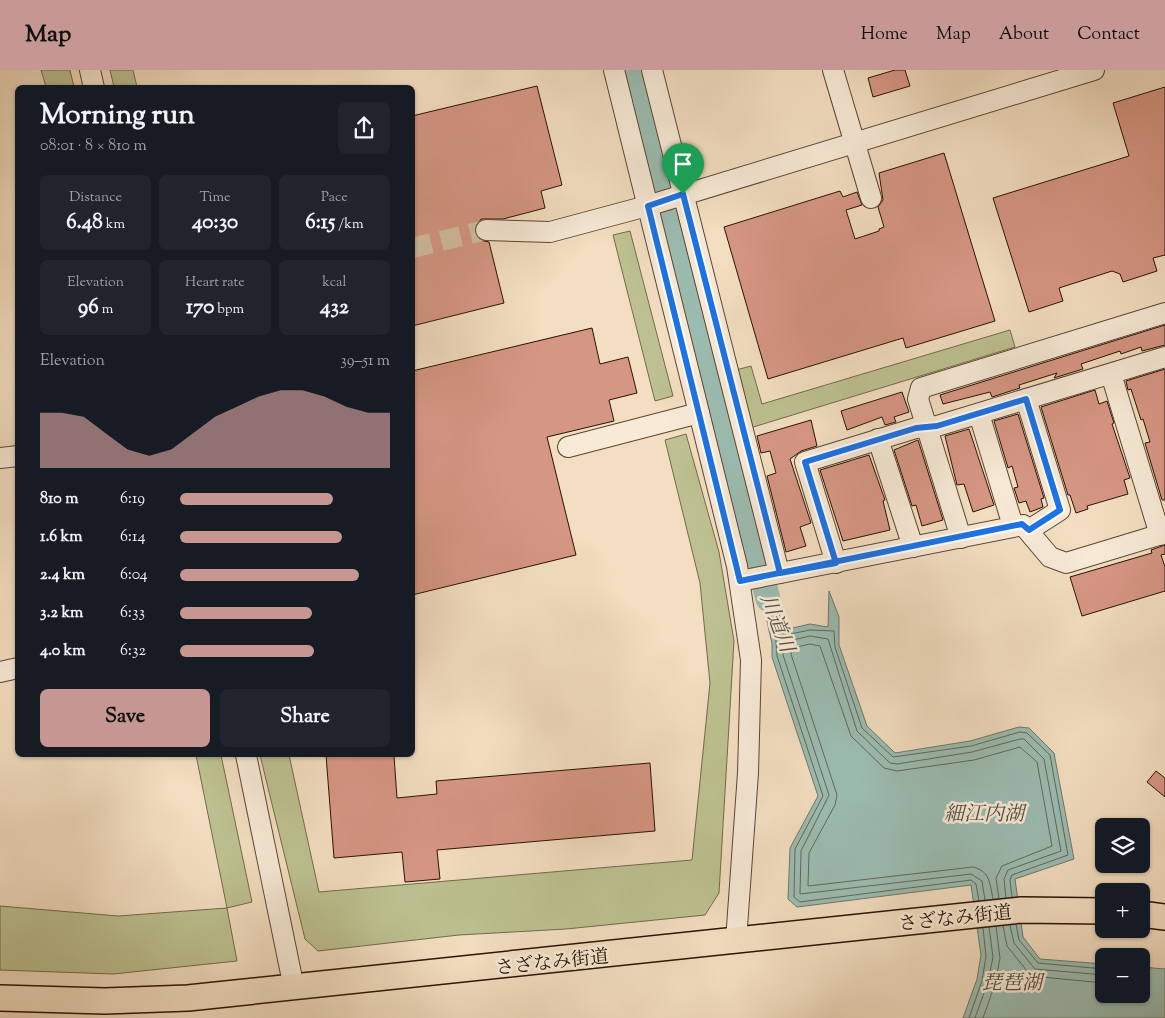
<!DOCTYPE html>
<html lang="en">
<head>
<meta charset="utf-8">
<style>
  :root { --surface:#171b24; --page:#20242c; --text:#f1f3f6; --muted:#9ea1a6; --accent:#c59692 }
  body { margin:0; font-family:"Sorts Mill Goudy","Noto Serif JP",serif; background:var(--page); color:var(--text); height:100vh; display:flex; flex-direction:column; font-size:19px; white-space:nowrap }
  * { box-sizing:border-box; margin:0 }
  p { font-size:16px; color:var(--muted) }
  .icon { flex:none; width:28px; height:28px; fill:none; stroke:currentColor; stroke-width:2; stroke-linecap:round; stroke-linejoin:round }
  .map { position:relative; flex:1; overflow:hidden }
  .details { position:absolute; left:15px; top:15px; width:400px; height:672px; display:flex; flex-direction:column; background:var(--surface); border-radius:8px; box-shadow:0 1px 4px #0004 }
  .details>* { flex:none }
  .buttons { position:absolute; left:1095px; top:748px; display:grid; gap:10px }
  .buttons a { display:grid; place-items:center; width:55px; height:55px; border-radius:8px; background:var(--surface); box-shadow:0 1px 4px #0004; font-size:25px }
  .pin { position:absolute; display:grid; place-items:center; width:42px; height:42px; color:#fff; margin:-51px -21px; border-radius:50% 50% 50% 0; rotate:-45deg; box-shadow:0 0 5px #0007 }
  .pin .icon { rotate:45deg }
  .round { display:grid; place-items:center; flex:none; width:52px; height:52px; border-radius:8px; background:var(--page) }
  .headline { display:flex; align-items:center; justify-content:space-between; height:85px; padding:0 25px }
  h1 { font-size:28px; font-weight:700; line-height:38px }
  .figures { display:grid; grid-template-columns:repeat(3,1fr); gap:8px; height:85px; padding:5px 25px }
  .figures div { display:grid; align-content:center; border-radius:8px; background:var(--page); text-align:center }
  .figures b { font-size:21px; font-weight:700 }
  .figures small { font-size:14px; font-weight:400 }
  .figures p { font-size:14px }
  .chart { height:140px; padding:10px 25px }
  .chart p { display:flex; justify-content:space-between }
  .chart svg { width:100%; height:90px; margin-top:5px; fill:var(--accent); opacity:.7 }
  .cta { display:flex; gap:10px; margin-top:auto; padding:10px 25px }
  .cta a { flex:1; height:58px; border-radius:8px; background:var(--accent); color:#111; font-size:20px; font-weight:700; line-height:58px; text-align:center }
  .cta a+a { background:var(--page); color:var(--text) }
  ul { padding:0 25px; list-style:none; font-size:16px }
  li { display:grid; grid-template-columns:80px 60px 1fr; align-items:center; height:38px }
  li i { height:12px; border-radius:6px; background:var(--accent) }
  header { display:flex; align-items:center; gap:30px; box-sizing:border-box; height:70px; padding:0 25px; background:var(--accent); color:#111 }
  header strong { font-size:24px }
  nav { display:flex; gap:28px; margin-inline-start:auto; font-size:18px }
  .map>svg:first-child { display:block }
</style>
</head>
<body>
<header>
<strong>Map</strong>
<nav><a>Home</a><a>Map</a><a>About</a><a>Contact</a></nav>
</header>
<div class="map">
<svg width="1165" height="948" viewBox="0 0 1165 948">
  <rect width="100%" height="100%" fill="#f3dec1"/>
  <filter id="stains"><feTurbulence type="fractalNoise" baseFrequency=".004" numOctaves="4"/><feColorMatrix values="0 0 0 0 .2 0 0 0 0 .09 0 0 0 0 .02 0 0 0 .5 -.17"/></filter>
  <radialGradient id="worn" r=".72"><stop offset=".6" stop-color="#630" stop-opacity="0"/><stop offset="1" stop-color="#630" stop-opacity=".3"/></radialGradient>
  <g fill="#bdc191" stroke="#736a4a">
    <path d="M41 0H70L74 17H46Z"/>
    <path d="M110 0H133L137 17H114Z"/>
    <path d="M630 161 673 326 655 331 613 165Z"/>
    <path d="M1010 260 1015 277 750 358 736 300 751 296 762 334Z"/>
    <path d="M686 364 719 482 734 571 719 823 705 845 566 859 459 865 318 881 305 869 260 685H289L319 822 692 790 710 613 700 513 665 370Z"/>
    <path d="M196 685H221L252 832 227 838 237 891 113 904 0 900V836L118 846 227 838Z"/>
  </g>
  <path fill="#9bbcb1" stroke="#6d786b" d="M770 515 784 560 810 554 828 557 829 521 839 547V575L867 656 895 683 970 671 1019 657 1029 658 1054 683 1074 789 1015 809 1023 867 1040 889 1104 894V924H1141V897L1165 899V948H963L977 909 981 885 971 815 797 837 788 829 790 778 818 726 772 587V574L760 519Z"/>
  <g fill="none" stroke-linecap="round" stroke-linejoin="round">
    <g stroke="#62675a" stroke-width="1">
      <path d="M993 829C990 814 990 801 973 797L808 816 809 783 835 735 837 725 791 584 792 578 810 574 820 576 851 666 884 698 897 701 974 690 1020 677 1037 692 1052 776 1002 796 996 808 999 829"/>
      <path d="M985 830 982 811 971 804 800 824 801 781 829 725 783 585 784 572 810 566 828 569 857 661 890 693 897 694 972 682 1020 669H1024L1044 689 1061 781 1008 800 1004 809 1006 828"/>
      <path d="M979 831 976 814 971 810 800 832 794 827 795 779 823 726 777 586 775 557 785 565 810 560 834 561 835 577 862 658 893 687 971 676 1020 662 1027 663 1050 685 1068 785 1012 805 1010 810 1012 827"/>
      <path d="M1016 854 1019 870 1038 893 1104 899"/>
      <path d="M1010 855 1014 873 1035 899 1104 905"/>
      <path d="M1003 856 1007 876 1031 906 1104 913"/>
      <path d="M969 948 982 911 986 886 983 858"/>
      <path d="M975 948 988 912 993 887 989 857"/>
      <path d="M983 948 995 914 1000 888 996 856"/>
    </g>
    <path stroke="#9bbcb1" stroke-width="25" d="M637 0 657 89 768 529"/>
  </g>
  <g fill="#d69684" stroke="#291202">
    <path d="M895 0H905L910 16 873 27 868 8Z"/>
    <path d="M537 16 562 115 541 121 545 138 503 149H481L474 159 479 170 489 172 504 233 412 256V46Z"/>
    <path d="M1165 17V185L1153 188 1157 201 1123 212 1120 204 1112 201 1059 218 1063 231 1029 242 993 128 1129 86 1113 33Z"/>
    <path d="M944 83 995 251 906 278 903 268 768 309 724 157 840 121 843 127 857 122 862 135 846 140 855 169 879 161V159L884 157 878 137 883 130 879 103Z"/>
    <path d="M1165 255V275L1142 281 1141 277 1121 284 1120 281 1081 294 1083 299 1054 308 1057 303 1019 315 1020 318 992 327 990 322 943 334 940 325Z"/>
    <path d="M592 258 600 294 628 287 637 323 609 330 614 351 547 367 576 485 412 525V301Z"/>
    <path d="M1165 299V430H1162L1145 373 1150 372 1143 349 1141 350 1131 319 1128 320 1126 311Z"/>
    <path d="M1095 320 1099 334 1107 331 1114 353 1112 354 1130 408 1124 410 1128 424 1087 436 1088 439 1076 443 1070 425H1068L1041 337Z"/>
    <path d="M902 322 909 342 894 347 896 352 885 355 882 347 847 360 841 341Z"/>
    <path d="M1018 344 1044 428 1041 429 1043 437 1030 442 1026 431 1019 433 1014 418 1018 417 1012 396 1008 398 994 351Z"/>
    <path d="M811 350 817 376 801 381 790 389 811 453 800 457 806 476 786 482 767 406 776 403 770 381 761 383 757 366Z"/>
    <path d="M969 359 994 435 973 442 964 414 957 415 945 366Z"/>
    <path d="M918 370 943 450 922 456 916 435 912 436 894 380Z"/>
    <path d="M869 385 885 430 883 431 890 460 843 471 820 400Z"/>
    <path d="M1165 475V484L1161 485 1165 497V521L1082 546 1070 507 1152 483 1151 480Z"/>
    <path d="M326 685 394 686 397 728 437 724 436 711 650 693 655 761 437 780 440 809 405 812 402 782 334 788Z"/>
    <path d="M1156 701 1165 708V727L1147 712Z"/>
  </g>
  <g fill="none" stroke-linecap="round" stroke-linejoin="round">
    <path stroke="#d5bfa4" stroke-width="20" stroke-dasharray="20 10" stroke-linecap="butt" d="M412 178 486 160"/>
    <defs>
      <g id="minor">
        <path d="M90 0 94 18"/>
        <path d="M614 0 737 496 751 590 748 703 736 871"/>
        <path d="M652 0 779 503"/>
        <path d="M833 0 871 128"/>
        <path d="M486 160 550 162 647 136 1094 0"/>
        <path d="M1111 304 1160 465"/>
        <path d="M1026 329 1060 440 1029 460"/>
        <path d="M979 344 1013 456"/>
        <path d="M878 369 913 477"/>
        <path d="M568 377 699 343"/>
        <path d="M0 388 18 386"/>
        <path d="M961 468 918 329 921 318 1165 243"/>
        <path d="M836 493 805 392 916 358 937 356 1165 287"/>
        <path d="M740 511 1023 455 1050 487 1066 493 1165 463"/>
        <path d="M0 602 18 598"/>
        <path d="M246 685 294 918"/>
      </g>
      <g id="major">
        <path d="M1141 844 1165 847"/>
        <path d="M0 928 105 931 188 928 1021 840 1104 841"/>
      </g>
    </defs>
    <use href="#minor" stroke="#5c4532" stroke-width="22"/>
    <use href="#major" stroke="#291202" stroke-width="28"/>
    <use href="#minor" stroke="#f7ead7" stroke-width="20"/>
    <use href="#major" stroke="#f3dec1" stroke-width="25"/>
  </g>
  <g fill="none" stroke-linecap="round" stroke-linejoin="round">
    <defs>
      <path id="route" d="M683 124 648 136 740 511 1022 454 1029 460 1060 440 1026 329 937 356 916 358 805 392 836 493 780 503 683 124"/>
    </defs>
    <use href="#route" stroke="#fff" stroke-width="10"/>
    <use href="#route" stroke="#1a73e8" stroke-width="6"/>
  </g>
  <g text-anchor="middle" stroke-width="5" stroke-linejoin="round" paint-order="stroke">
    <g font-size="19" fill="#291202" stroke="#f7ead7">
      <text transform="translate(955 847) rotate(-6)" y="7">さざなみ街道</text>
      <text transform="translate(552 891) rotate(-6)" y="7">さざなみ街道</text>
    </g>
    <g font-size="20" font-style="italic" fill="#514e3f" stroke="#f7ead7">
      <text transform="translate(778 553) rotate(69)" y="7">川道川</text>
      <text x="984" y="750">細江内湖</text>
      <text x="1012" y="919">琵琶湖</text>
    </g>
  </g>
  <rect width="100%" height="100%" filter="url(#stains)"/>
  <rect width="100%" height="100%" fill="url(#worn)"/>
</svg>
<div class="buttons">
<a><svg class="icon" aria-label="layers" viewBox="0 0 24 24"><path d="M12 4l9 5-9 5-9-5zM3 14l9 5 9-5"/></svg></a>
<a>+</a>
<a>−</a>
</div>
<div class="pin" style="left:683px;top:124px;background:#1e9e55"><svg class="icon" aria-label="arrive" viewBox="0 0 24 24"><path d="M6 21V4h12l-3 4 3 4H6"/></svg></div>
<section class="details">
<div class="headline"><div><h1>Morning run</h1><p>08:01 · 8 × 810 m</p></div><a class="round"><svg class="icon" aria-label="share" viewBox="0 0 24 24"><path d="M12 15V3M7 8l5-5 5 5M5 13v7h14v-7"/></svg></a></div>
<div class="figures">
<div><p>Distance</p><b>6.48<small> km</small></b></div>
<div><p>Time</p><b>40:30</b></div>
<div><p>Pace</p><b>6:15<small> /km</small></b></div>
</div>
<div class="figures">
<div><p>Elevation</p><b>96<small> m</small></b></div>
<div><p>Heart rate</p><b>170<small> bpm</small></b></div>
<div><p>kcal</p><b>432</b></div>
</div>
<div class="chart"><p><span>Elevation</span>39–51 m</p>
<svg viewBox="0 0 160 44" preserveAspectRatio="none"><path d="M0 44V17L10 17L20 19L30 27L40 35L50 38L60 35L70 27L80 19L90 14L100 9L110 6L120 6L130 9L140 14L150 17L160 17V44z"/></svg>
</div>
<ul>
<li><b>810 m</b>6:19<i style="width:73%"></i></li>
<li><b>1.6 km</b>6:14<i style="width:77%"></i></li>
<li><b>2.4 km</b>6:04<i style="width:85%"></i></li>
<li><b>3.2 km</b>6:33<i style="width:63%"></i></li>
<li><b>4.0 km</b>6:32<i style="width:64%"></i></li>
</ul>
<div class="cta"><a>Save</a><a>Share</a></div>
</section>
</div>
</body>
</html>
